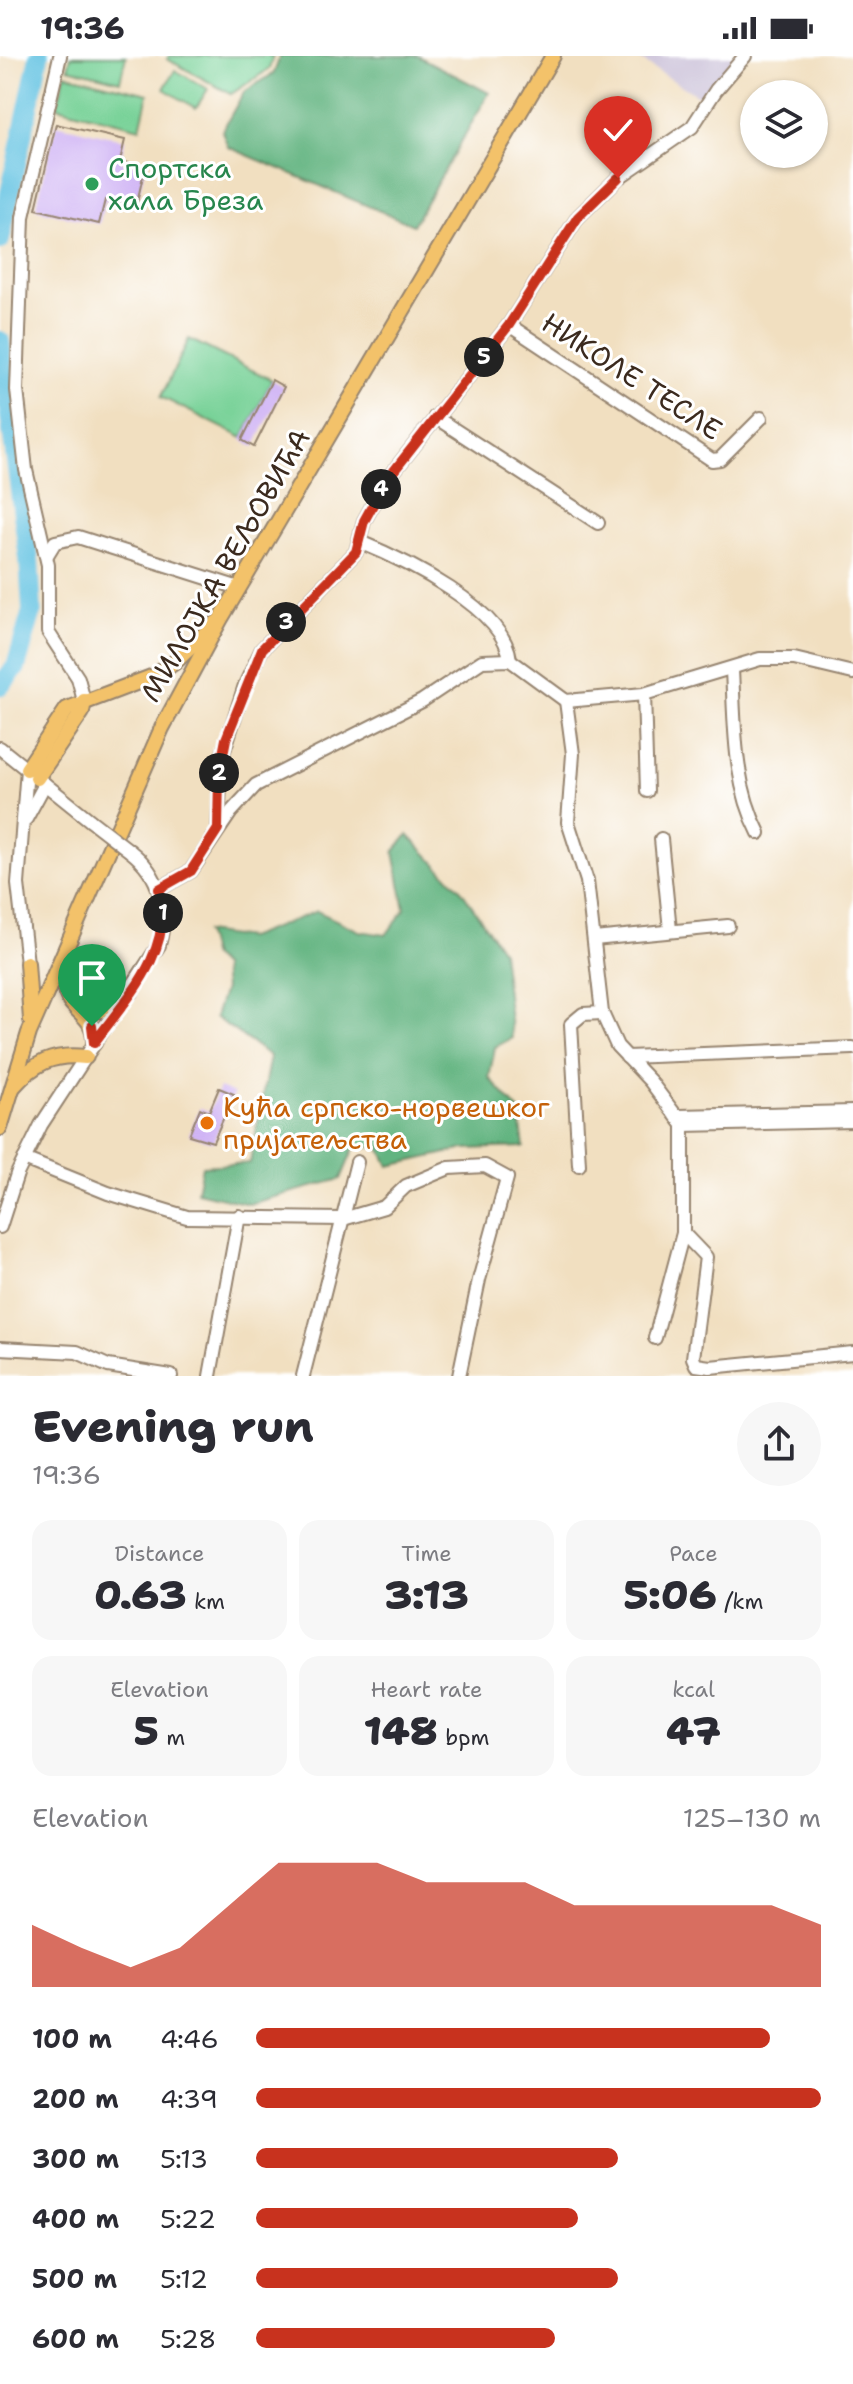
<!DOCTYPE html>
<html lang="en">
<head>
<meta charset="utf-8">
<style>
  :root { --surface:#fff; --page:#f7f7f7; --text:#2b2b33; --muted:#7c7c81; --accent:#c8321e }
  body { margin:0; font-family:"Shantell Sans",sans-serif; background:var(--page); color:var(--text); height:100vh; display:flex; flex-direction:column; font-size:30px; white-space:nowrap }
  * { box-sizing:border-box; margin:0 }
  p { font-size:26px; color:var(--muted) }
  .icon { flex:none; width:44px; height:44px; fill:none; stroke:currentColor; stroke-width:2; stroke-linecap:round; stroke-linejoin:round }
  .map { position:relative; height:1320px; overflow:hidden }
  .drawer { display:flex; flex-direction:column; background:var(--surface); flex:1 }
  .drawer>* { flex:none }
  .controls { position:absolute; left:740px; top:24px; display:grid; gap:16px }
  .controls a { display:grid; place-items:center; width:88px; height:88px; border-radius:50%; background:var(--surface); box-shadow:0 2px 6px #0004; font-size:40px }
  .pin { position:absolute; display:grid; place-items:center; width:68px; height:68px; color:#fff; margin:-82px -34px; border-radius:50% 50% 50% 0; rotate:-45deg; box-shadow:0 0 8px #0007 }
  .pin .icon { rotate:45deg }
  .km { position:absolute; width:40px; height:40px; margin:-20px; border-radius:50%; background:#222; color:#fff; font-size:22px; line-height:40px; text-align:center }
  .round { display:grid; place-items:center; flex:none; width:84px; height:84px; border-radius:42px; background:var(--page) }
  .overview { display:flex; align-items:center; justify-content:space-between; height:136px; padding:0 32px }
  h1 { font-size:44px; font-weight:800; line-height:60px }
  .metrics { display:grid; grid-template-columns:repeat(3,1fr); gap:12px; height:136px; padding:8px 32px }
  .metrics div { display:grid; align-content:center; border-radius:20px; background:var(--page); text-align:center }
  .metrics b { font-size:40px; font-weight:800 }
  .metrics small { font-size:22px; font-weight:400 }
  .metrics p { font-size:22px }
  .chart { height:224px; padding:16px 32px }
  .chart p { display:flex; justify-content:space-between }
  .chart svg { width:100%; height:144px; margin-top:8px; fill:var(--accent); opacity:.7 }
  ul { padding:0 32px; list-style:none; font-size:26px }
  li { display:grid; grid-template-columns:128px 96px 1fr; align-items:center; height:60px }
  li i { height:20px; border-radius:10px; background:var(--accent) }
  .status { display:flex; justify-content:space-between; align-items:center; height:56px; padding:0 40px; background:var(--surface); direction:ltr }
  .status svg { height:22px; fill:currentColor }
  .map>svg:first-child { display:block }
</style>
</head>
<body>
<div class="status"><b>19:36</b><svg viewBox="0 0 49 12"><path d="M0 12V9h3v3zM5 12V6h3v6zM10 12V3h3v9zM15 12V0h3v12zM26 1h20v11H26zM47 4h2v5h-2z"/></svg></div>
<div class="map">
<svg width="853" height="1320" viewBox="0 0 853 1320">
  <rect width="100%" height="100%" fill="#fff"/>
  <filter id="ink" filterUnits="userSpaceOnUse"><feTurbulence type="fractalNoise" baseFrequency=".0125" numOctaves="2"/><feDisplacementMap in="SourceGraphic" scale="16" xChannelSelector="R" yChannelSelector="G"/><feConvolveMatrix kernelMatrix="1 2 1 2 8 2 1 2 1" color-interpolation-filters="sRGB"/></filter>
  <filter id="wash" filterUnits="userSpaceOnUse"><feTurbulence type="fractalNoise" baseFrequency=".006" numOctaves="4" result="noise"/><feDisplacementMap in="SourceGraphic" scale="32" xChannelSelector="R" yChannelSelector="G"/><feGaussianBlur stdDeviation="1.8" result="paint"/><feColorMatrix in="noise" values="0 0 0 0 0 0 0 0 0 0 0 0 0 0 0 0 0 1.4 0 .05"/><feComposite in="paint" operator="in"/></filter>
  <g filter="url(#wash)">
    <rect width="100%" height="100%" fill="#f1dfc0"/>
    <path fill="#c9bfd7" d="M634 0H745L736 12 698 40Z"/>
    <g fill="#78d298" stroke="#5a7e5b" stroke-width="2">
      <path d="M71 0H126L120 25 68 12Z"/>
      <path d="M169 0H273L269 13 231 38 167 3Z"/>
      <path d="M175 14 208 33 196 52 164 33Z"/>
      <path d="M65 18 148 38 140 72 57 51Z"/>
      <path d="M189 283 272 324 243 382 161 341Z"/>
    </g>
    <g fill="#62b480" stroke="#4e6f4f" stroke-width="2">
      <path d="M280 0H418L489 37 413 169 228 91 222 75 244 36 274 17Z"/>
      <path d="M408 779 462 835 502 895 512 982 495 991 489 1022 519 1055 524 1091 465 1093 389 1110 379 1090 354 1092 341 1123 249 1148 197 1136 202 1110 250 1107 270 1000 215 961 224 933 222 911 212 901 205 876 248 882 317 855 359 875 386 879 405 853 394 796Z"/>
    </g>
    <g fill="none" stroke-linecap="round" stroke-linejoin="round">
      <g stroke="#64c3e2" stroke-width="20">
        <path d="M0 184 39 0"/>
        <path d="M0 285 29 503 32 555 16 611 0 630"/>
      </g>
    </g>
    <g id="blocks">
      <g fill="#cfb2f4">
        <path d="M56 68 125 84 120 105 145 111 136 151 105 144 99 168 36 153Z"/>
        <path d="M272 324 284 331 254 391 242 384Z"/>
        <path d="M219 1032 234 1038 213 1086 189 1079 200 1052 209 1056Z"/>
      </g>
    </g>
  </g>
  <g filter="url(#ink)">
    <use href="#blocks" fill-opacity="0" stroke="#96846f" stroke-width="2"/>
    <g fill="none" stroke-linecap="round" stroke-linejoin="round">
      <defs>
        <g id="minor">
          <path d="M60 0 23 161 17 334 26 414 48 509V576L78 622 84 645"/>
          <path d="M509 269 712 404 720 403 761 362"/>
          <path d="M435 361 598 467"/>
          <path d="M360 486C404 504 506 553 510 604"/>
          <path d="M47 499 55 486 78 481 239 532"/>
          <path d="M732 614C735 669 733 727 759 777"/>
          <path d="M644 638 647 735"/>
          <path d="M566 645 573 698 568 766 587 825 602 957 617 990 650 1025 683 1069V1177L655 1282"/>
          <path d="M0 692 91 765"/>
          <path d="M27 713 18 828 27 907"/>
          <path d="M26 763 45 728"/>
          <path d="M218 773 221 704 245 629 262 593 356 496 364 465 386 425 509 269 578 161 618 122 692 71 716 34 745 0"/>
          <path d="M661 783 670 874"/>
          <path d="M159 833 191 815 231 756 256 729 422 645 482 605 510 604 566 645 644 638 760 603H794L853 617"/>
          <path d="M594 883 728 870"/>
          <path d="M627 1001 853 992"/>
          <path d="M679 1060 853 1056"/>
          <path d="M683 1069 853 1065"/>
          <path d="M24 1103 108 1137 187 1161 343 1163 384 1151 406 1130 449 1112 485 1110 507 1122 479 1224 459 1320"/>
          <path d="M579 1109 571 968 583 958 602 957"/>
          <path d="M0 1171 17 1118 41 1069 159 889C169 853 160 818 130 795"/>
          <path d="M683 1177 706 1201 693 1302 696 1309 710 1311 853 1297"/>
          <path d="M0 1292 77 1296 108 1310 171 1320"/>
          <path d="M210 1320 239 1160"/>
          <path d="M303 1320 357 1106"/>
        </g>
        <g id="major">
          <path d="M27 713 67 653 154 620 175 606 216 567"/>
          <path d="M37 722 82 656 84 645"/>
          <path d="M68 898C67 910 63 926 66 937 73 958 95 958 94 987"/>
          <path d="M27 907 31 964"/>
          <path d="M82 955 106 954 131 936"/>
          <path d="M13 1031C34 1007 53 997 86 1001"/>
          <path d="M0 1072 29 977 162 672 220 564 553 0"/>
        </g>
      </defs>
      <use href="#minor" stroke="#96846f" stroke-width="16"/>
      <use href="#major" stroke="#96846f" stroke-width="18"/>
      <use href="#minor" stroke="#fff" stroke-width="12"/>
      <use href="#major" stroke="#f3c26a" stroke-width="14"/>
      <defs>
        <path id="minor-bridge" d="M91 765 130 795"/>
      </defs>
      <use href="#minor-bridge" stroke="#96846f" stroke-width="16" stroke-linecap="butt"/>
      <use href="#minor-bridge" stroke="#fff" stroke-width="12"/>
    </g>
  </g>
  <g fill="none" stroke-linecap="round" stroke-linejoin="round" filter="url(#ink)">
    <defs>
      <path id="route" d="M92 970 94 987C127 942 176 893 159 833L191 815 218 773 219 718 226 683 262 593 356 496 364 465 386 425 509 269 578 161 618 122"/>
    </defs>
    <use href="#route" stroke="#fff" stroke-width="16"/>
    <use href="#route" stroke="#c8321e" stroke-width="10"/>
  </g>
  <circle fill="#2e9e5b" stroke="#fff" stroke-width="3" cx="92" cy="128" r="8"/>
  <circle fill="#e8710a" stroke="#fff" stroke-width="3" cx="207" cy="1067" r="8"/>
  <g text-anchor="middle" stroke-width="6" stroke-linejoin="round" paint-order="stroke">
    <g font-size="28" fill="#27864d" stroke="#fff" text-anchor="start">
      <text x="108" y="122">Спортска<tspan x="108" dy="32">хала Бреза</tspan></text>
    </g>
    <g font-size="28" fill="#3b2a1e" stroke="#fff">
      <text transform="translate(632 320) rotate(33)" y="10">НИКОЛЕ ТЕСЛЕ</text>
      <text transform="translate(225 509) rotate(-60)" y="10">МИЛОЈКА ВЕЉОВИЋА</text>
    </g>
    <g font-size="28" fill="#c56008" stroke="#fff" text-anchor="start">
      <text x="223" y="1061">Кућа српско-норвешког<tspan x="223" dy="32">пријатељства</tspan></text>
    </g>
  </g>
</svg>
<div class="controls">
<a><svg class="icon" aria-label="layers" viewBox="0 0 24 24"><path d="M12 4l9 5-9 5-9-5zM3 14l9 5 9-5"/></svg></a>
</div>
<div class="pin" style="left:92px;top:970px;background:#1e9e55"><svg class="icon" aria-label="arrive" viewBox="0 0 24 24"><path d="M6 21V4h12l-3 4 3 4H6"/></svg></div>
<div class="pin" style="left:618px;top:122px;background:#d93025"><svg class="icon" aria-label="check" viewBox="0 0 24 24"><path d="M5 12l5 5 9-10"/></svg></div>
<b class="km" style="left:163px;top:857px">1</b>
<b class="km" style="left:219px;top:717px">2</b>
<b class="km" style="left:286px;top:566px">3</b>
<b class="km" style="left:381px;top:433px">4</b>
<b class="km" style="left:484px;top:301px">5</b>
</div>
<section class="drawer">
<div class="overview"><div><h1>Evening run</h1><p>19:36</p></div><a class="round"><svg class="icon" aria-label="share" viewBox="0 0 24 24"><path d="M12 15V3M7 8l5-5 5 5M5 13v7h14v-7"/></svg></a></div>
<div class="metrics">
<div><p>Distance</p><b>0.63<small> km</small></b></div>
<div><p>Time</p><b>3:13</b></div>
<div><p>Pace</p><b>5:06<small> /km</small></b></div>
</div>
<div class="metrics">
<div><p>Elevation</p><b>5<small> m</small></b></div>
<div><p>Heart rate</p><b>148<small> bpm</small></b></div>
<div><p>kcal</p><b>47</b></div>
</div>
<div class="chart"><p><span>Elevation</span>125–130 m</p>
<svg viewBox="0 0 160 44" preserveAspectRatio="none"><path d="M0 44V25L10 32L20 38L30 32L40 19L50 6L60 6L70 6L80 12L90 12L100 12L110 19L120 19L130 19L140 19L150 19L160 25V44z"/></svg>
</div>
<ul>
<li><b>100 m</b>4:46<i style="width:91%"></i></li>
<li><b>200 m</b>4:39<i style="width:100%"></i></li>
<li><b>300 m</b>5:13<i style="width:64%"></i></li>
<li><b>400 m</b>5:22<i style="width:57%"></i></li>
<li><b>500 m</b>5:12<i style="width:64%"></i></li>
<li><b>600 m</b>5:28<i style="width:53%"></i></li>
</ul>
</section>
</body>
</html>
